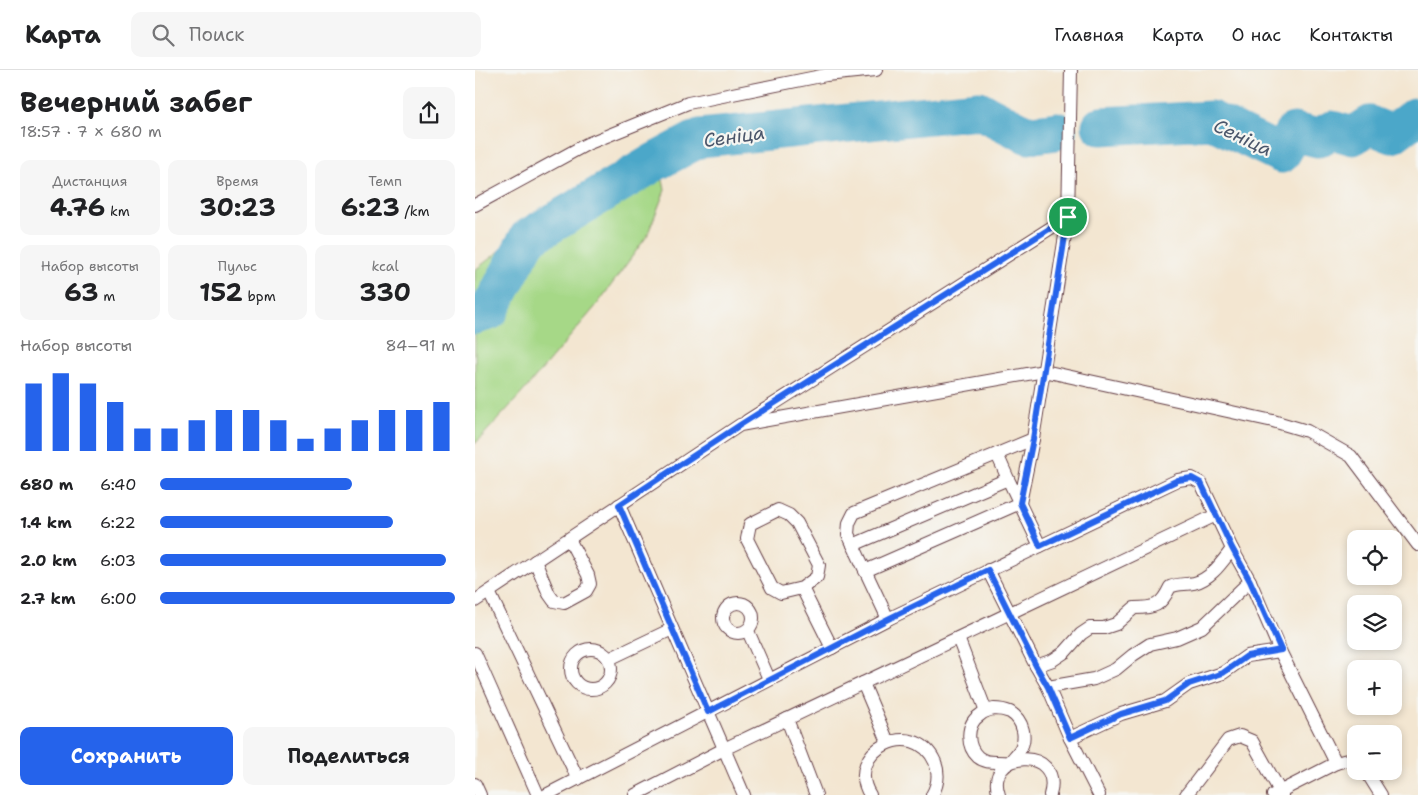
<!DOCTYPE html>
<html lang="ru">
<head>
<meta charset="utf-8">
<style>
  :root { --surface:#fff; --page:#f6f6f6; --text:#202124; --muted:#757577; --line:#e0e0e0; --accent:#2563eb }
  body { margin:0; font-family:"Shantell Sans",sans-serif; background:var(--page); color:var(--text); height:100vh; display:flex; flex-direction:column; font-size:19px; white-space:nowrap }
  * { box-sizing:border-box; margin:0 }
  p { font-size:16px; color:var(--muted) }
  .icon { flex:none; width:28px; height:28px; fill:none; stroke:currentColor; stroke-width:2; stroke-linecap:round; stroke-linejoin:round }
  .map { position:relative; flex:1; overflow:hidden }
  .side { display:flex; flex-direction:column; background:var(--surface); width:475px }
  .side>* { flex:none }
  .buttons { position:absolute; left:872px; top:460px; display:grid; gap:10px }
  .buttons a { display:grid; place-items:center; width:55px; height:55px; border-radius:10px; background:var(--surface); box-shadow:0 2px 8px #0003; font-size:25px }
  .pin { position:absolute; display:grid; place-items:center; width:42px; height:42px; color:#fff; margin:-21px; border:2px solid #fff; border-radius:50%; box-shadow:0 1px 5px #0007 }
  .round { display:grid; place-items:center; flex:none; width:52px; height:52px; border-radius:10px; background:var(--page) }
  .headline { display:flex; align-items:center; justify-content:space-between; height:85px; padding:0 20px }
  h1 { font-size:28px; font-weight:700; line-height:38px }
  .metrics { display:grid; grid-template-columns:repeat(3,1fr); gap:8px; height:85px; padding:5px 20px }
  .metrics div { display:grid; align-content:center; border-radius:10px; background:var(--page); text-align:center }
  .metrics b { font-size:25px; font-weight:700 }
  .metrics small { font-size:14px; font-weight:400 }
  .metrics p { font-size:14px }
  .chart { height:140px; padding:10px 20px }
  .chart p { display:flex; justify-content:space-between }
  .chart svg { width:100%; height:90px; margin-top:5px; stroke:var(--accent); stroke-width:6 }
  .cta { display:flex; gap:10px; margin-top:auto; padding:10px 20px }
  .cta a { flex:1; height:58px; border-radius:10px; background:var(--accent); color:#fff; font-size:20px; font-weight:700; line-height:58px; text-align:center }
  .cta a+a { background:var(--page); color:var(--text) }
  ul { padding:0 20px; list-style:none; font-size:16px }
  li { display:grid; grid-template-columns:80px 60px 1fr; align-items:center; height:38px }
  li i { height:12px; border-radius:6px; background:var(--accent) }
  header { display:flex; align-items:center; gap:30px; box-sizing:border-box; height:70px; padding:0 25px; background:var(--surface); border-bottom:1px solid var(--line) }
  header strong { font-size:24px }
  nav { display:flex; gap:28px; margin-inline-start:auto; font-size:18px }
  .search { width:350px; height:45px; background:var(--page); display:flex; align-items:center; gap:12px; box-sizing:border-box; padding:0 18px; border-radius:10px; color:var(--muted); font-size:19px }
  main { display:flex; flex:1; min-height:0 }
  .map>svg:first-child { display:block }
</style>
</head>
<body>
<header>
<strong>Карта</strong>
<div class="search"><svg class="icon" aria-label="search" viewBox="0 0 24 24"><circle cx="10" cy="10" r="6"/><path d="M15 15l6 6"/></svg>Поиск</div>
<nav><a>Главная</a><a>Карта</a><a>О нас</a><a>Контакты</a></nav>
</header>
<main>
<section class="side">
<div class="headline"><div><h1>Вечерний забег</h1><p>18:57 · 7 × 680 m</p></div><a class="round"><svg class="icon" aria-label="share" viewBox="0 0 24 24"><path d="M12 15V3M7 8l5-5 5 5M5 13v7h14v-7"/></svg></a></div>
<div class="metrics">
<div><p>Дистанция</p><b>4.76<small> km</small></b></div>
<div><p>Время</p><b>30:23</b></div>
<div><p>Темп</p><b>6:23<small> /km</small></b></div>
</div>
<div class="metrics">
<div><p>Набор высоты</p><b>63<small> m</small></b></div>
<div><p>Пульс</p><b>152<small> bpm</small></b></div>
<div><p>kcal</p><b>330</b></div>
</div>
<div class="chart"><p><span>Набор высоты</span>84–91 m</p>
<svg viewBox="0 0 160 44" preserveAspectRatio="none"><path d="M5 44V11M15 44V6M25 44V11M35 44V20M45 44V33M55 44V33M65 44V29M75 44V24M85 44V24M95 44V29M105 44V38M115 44V33M125 44V29M135 44V24M145 44V24M155 44V20"/></svg>
</div>
<ul>
<li><b>680 m</b>6:40<i style="width:65%"></i></li>
<li><b>1.4 km</b>6:22<i style="width:79%"></i></li>
<li><b>2.0 km</b>6:03<i style="width:97%"></i></li>
<li><b>2.7 km</b>6:00<i style="width:100%"></i></li>
</ul>
<div class="cta"><a>Сохранить</a><a>Поделиться</a></div>
</section>
<div class="map">
<svg width="943" height="725" viewBox="0 0 943 725">
  <rect width="100%" height="100%" fill="#f6f6f2"/>
  <filter id="ink" filterUnits="userSpaceOnUse"><feTurbulence type="fractalNoise" baseFrequency=".02" numOctaves="2"/><feDisplacementMap in="SourceGraphic" scale="10" xChannelSelector="R" yChannelSelector="G"/><feConvolveMatrix kernelMatrix="1 2 1 2 8 2 1 2 1" color-interpolation-filters="sRGB"/></filter>
  <filter id="wash" filterUnits="userSpaceOnUse"><feTurbulence type="fractalNoise" baseFrequency=".0096" numOctaves="4" result="noise"/><feDisplacementMap in="SourceGraphic" scale="20" xChannelSelector="R" yChannelSelector="G"/><feGaussianBlur stdDeviation="1.12" result="paint"/><feColorMatrix in="noise" values="0 0 0 0 0 0 0 0 0 0 0 0 0 0 0 0 0 1.4 0 .05"/><feComposite in="paint" operator="in"/></filter>
  <g filter="url(#wash)">
    <rect width="100%" height="100%" fill="#f3e6d1"/>
    <path fill="#a6d887" stroke="#787c59" d="M156 101 188 110 190 120 172 166 121 236 48 322 0 374V200L27 179Z"/>
    <g fill="none" stroke-linecap="round" stroke-linejoin="round">
      <g stroke="#4ba7c9" stroke-width="39">
        <path d="M626 56 736 50 806 84 819 62 843 68 857 60 878 66 895 55 917 64 940 47 943 48"/>
        <path d="M0 245 14 241 53 168 180 92 225 68 504 40 553 65 582 61"/>
      </g>
    </g>
  </g>
  <g filter="url(#ink)">
    <g fill="none" stroke-linecap="round" stroke-linejoin="round">
      <defs>
        <g id="lane">
          <path d="M0 135 112 74 213 33 351 5 401 0"/>
          <path d="M272 351 593 147"/>
          <path d="M522 384 533 409"/>
          <path d="M144 435 269 725"/>
          <path d="M378 475 533 409 565 476"/>
          <path d="M60 491 74 524 79 531 89 533 111 521 115 514 113 505 94 469"/>
          <path d="M513 500 561 596 573 617 595 668 624 725"/>
          <path d="M390 501 545 433 558 369"/>
          <path d="M327 518 342 507 344 495 322 453 314 445 303 440 275 454 272 469 297 518 306 523 327 518 357 578"/>
          <path d="M14 522 103 709"/>
          <path d="M0 531 265 355 569 301 798 351 832 361 876 386 943 475"/>
          <circle cx="263" cy="548" r="15"/>
          <path d="M413 549 373 464 374 453 379 443 558 369 593 147 596 0"/>
          <path d="M273 561 294 609"/>
          <path d="M483 568 511 641"/>
          <circle cx="116" cy="599" r="20"/>
          <path d="M0 583 63 725"/>
          <path d="M134 589 197 559"/>
          <path d="M561 596 578 590 590 582 606 564 615 558H629L641 554 659 538C680 538 686 536 695 517 704 513 710 515 719 513 736 509 747 492 757 479"/>
          <path d="M388 613 413 672"/>
          <path d="M573 617 619 609 641 599 658 585 675 574 702 568 727 557 775 511"/>
          <path d="M519 639C525 639 530 640 535 642 548 650 553 668 544 681 541 685 537 689 534 693 523 690 513 695 503 687 491 676 491 654 505 645 509 641 514 640 519 639Z"/>
          <path d="M312 649 341 725"/>
          <path d="M595 668 646 644 690 631 714 614 748 603 772 586 805 581"/>
          <path d="M861 693 876 689 881 692"/>
          <path d="M891 701 906 725"/>
          <path d="M0 714 5 725"/>
          <path d="M71 725 413 549 703 410 717 408 726 413 757 479 775 511 805 581 861 693 798 725"/>
          <path d="M160 725 249 679 741 445"/>
          <path d="M395 725C368 682 439 645 460 692 464 703 463 715 457 725"/>
          <path d="M524 725C508 680 589 675 575 725"/>
          <path d="M711 725 753 670 765 666 777 671 807 725"/>
        </g>
      </defs>
      <use href="#lane" stroke="#633d44" stroke-width="14"/>
      <use href="#lane" stroke="#fff" stroke-width="12"/>
    </g>
  </g>
  <g fill="none" stroke-linecap="round" stroke-linejoin="round" filter="url(#ink)">
    <defs>
      <path id="route" d="M593 147 558 369 545 433 565 476 703 410 717 408 726 413 757 478 775 511 806 580 772 586 748 603 714 614 690 631 646 644 595 668 573 617 561 596 513 500 413 549 233 642 144 435 265 355Z"/>
    </defs>
    <use href="#route" stroke="#fff" stroke-width="10"/>
    <use href="#route" stroke="#2563eb" stroke-width="6"/>
  </g>
  <g text-anchor="middle" stroke-width="4.5" stroke-linejoin="round" paint-order="stroke">
    <g font-size="19" font-style="italic" fill="#4a556a" stroke="#f6f6f2">
      <text transform="translate(259 66) rotate(-8)" y="7">Сеніца</text>
      <text transform="translate(768 67) rotate(25)" y="7">Сеніца</text>
    </g>
  </g>
</svg>
<div class="buttons">
<a><svg class="icon" aria-label="locate" viewBox="0 0 24 24"><circle cx="12" cy="12" r="6"/><path d="M12 2v4M12 18v4M2 12h4M18 12h4"/></svg></a>
<a><svg class="icon" aria-label="layers" viewBox="0 0 24 24"><path d="M12 4l9 5-9 5-9-5zM3 14l9 5 9-5"/></svg></a>
<a>+</a>
<a>−</a>
</div>
<div class="pin" style="left:593px;top:147px;background:#1e9e55"><svg class="icon" aria-label="arrive" viewBox="0 0 24 24"><path d="M6 21V4h12l-3 4 3 4H6"/></svg></div>
</div>
</main>
</body>
</html>
